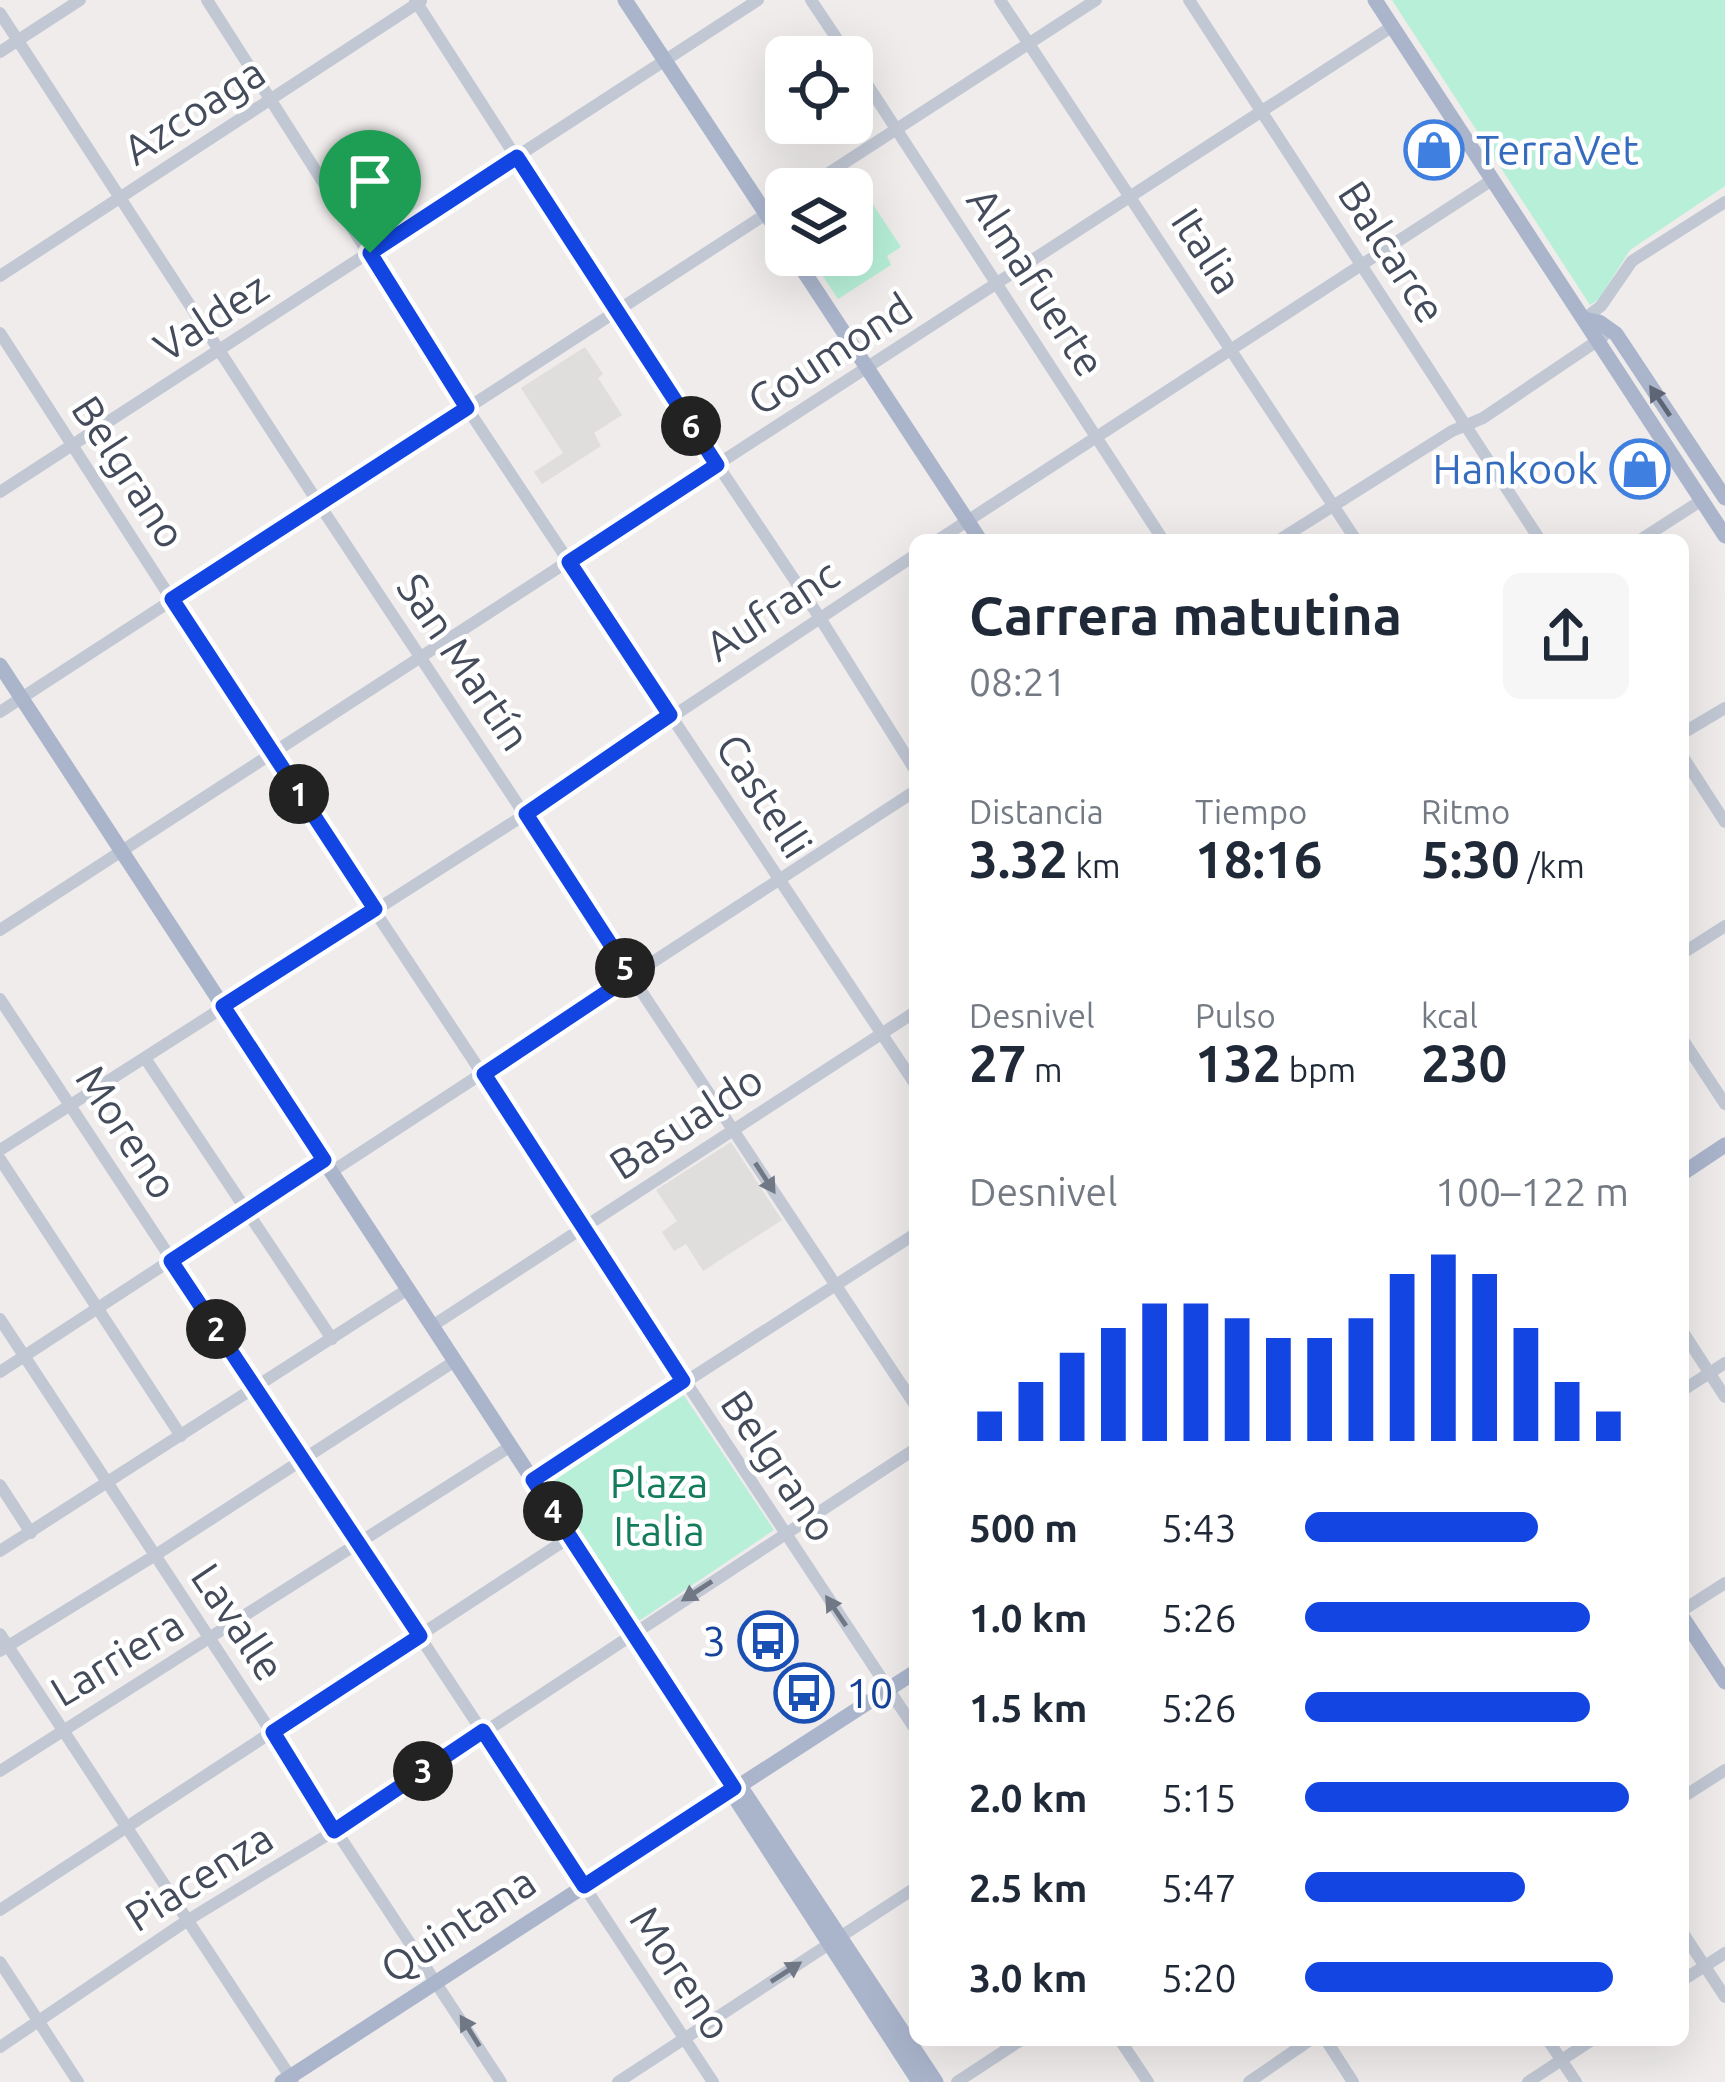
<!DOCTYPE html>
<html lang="es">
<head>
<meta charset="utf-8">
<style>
  :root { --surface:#fff; --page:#f6f6f7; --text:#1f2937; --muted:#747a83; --accent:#1245e2 }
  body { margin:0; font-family:Ubuntu,sans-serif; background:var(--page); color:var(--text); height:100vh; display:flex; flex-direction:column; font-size:45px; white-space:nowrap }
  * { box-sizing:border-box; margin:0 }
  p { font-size:39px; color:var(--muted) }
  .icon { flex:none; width:66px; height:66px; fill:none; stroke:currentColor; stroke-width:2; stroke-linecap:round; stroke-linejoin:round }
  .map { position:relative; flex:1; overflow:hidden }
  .details { position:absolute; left:909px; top:534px; width:780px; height:1512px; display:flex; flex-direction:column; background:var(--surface); border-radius:18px; box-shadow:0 12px 48px #0002 }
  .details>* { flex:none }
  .tools { position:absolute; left:765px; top:36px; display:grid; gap:24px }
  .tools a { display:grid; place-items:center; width:108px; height:108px; border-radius:18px; background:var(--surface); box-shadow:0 12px 48px #0002; font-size:60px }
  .pin { position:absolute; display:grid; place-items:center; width:102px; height:102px; color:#fff; margin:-123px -51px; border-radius:50% 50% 50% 0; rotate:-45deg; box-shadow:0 0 12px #0007 }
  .pin .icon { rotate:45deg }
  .km { position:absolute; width:60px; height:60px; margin:-30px; border-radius:50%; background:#222; color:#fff; font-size:33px; line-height:60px; text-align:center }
  .round { display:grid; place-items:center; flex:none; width:126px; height:126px; border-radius:18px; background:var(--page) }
  .summary { display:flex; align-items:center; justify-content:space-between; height:204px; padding:0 60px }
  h1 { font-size:54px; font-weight:700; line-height:90px }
  .metrics { display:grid; grid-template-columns:repeat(3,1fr); gap:18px; height:204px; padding:12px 60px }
  .metrics div { display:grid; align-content:center }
  .metrics b { font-size:51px; font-weight:700 }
  .metrics small { font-size:33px; font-weight:400 }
  .metrics p { font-size:33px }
  .chart { height:336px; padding:24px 60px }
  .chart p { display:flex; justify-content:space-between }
  .chart svg { width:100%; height:216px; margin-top:12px; stroke:var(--accent); stroke-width:6 }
  ul { padding:0 60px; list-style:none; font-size:39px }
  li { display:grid; grid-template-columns:192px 144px 1fr; align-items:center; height:90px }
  li i { height:30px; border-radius:15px; background:var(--accent) }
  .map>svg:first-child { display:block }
</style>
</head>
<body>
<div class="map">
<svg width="1725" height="2082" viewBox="0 0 1725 2082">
  <rect width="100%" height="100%" fill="#efeceb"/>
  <g fill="#e0dddd">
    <path d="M585 347 603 374 598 378 622 415 594 433 601 446 542 484 534 472 563 453 521 388Z"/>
    <path d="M731 1142 782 1220 703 1271 686 1244 674 1251 662 1232 677 1221 656 1190Z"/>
  </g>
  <g fill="#b7efd8">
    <path d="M1392 0H1725V186L1630 250 1599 299 1590 305Z"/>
    <path d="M849 168 901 247 887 256 891 265 838 299 809 255H852V189H817Z"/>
    <path d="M681 1391 774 1530 636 1623 543 1481Z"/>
  </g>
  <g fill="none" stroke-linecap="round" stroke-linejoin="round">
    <g stroke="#c1c8d4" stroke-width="12">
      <path d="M207 0 467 408 915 1084"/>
      <path d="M415 0 616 313 820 618 915 770"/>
      <path d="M811 0 849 57"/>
      <path d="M1000 0 1356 540"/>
      <path d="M1189 0 1540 540"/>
      <path d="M0 13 319 504 915 1405"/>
      <path d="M0 52 80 0"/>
      <path d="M852 61 1163 540"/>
      <path d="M804 189 1096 0"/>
      <path d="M0 276 421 1"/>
      <path d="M1584 319 1601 306 1632 261 1725 202"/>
      <path d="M0 333 271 754 915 1729"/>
      <path d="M0 492 758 0"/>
      <path d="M938 540 1492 180"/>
      <path d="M1279 540 1452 431 1483 418 1603 337"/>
      <path d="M1640 540 1702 500"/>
      <path d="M0 712 786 201"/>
      <path d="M1683 733 1725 708"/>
      <path d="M1683 757 1725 822"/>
      <path d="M0 930 1393 26"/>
      <path d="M1683 953 1725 926"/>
      <path d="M0 999 713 2082"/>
      <path d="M1683 1040 1725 1104"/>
      <path d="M145 1058 332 1339"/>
      <path d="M0 1150 526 814 915 555"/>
      <path d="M0 1159 181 1436"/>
      <path d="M331 1172 915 791"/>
      <path d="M0 1319 501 2082"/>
      <path d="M432 1326 915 1012"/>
      <path d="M1683 1332 1725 1397"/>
      <path d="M0 1372 324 1160"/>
      <path d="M1683 1390 1725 1363"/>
      <path d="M533 1480 915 1234"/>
      <path d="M0 1485 31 1533"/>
      <path d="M0 1551 408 1289"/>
      <path d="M1683 1610 1725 1583"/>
      <path d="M0 1634 293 2081"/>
      <path d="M0 1651 154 1556 455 1361"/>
      <path d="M0 1771 511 1446"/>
      <path d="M1683 1797 1725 1770"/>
      <path d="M0 1910 570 1537"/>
      <path d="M1683 1933 1725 1997"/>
      <path d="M0 1962 78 2082"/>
      <path d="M1683 1980 1725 1953"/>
      <path d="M1120 2040 1148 2082"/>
      <path d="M1326 2040 1353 2082"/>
      <path d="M1548 2040 1576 2082"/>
      <path d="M0 2047 188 1920 334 1831 915 1449"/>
      <path d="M618 2082 915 1888"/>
      <path d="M957 2082 1021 2040"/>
      <path d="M1249 2082 1310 2040"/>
      <path d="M1528 2082 1592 2040"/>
    </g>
    <g stroke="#aab5cc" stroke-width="15">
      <path d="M625 0 786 244"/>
      <path d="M1375 0 1725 536"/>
      <path d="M793 255 980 540"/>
      <path d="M1584 319 1599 322 1616 334 1725 498"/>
      <path d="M0 665 734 1788 735 1798 919 2082"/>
      <path d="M1683 1173 1725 1145"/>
      <path d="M1683 1618 1725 1682"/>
      <path d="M734 1788 744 1792 936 2082"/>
      <path d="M282 2082 915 1672"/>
    </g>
  </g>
  <defs><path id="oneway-solid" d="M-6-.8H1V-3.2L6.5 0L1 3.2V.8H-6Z" transform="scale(3)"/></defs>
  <use fill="#5e6676" href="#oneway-solid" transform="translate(1660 401) rotate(-124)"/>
  <g fill="#707785">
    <use href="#oneway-solid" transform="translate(765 1178) rotate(57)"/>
    <use href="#oneway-solid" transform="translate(697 1591) rotate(147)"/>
    <use href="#oneway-solid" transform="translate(836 1611) rotate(-124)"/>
    <use href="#oneway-solid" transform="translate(786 1972) rotate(-33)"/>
    <use href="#oneway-solid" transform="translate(470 2031) rotate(-122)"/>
  </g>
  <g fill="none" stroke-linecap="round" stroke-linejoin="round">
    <defs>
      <path id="route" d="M517 157 717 465 569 562 670 715 526 814 631 976 484 1074 683 1381 533 1480 734 1788 584 1886 483 1731 334 1831 273 1732 420 1636 171 1261 324 1160 223 1006 375 909 172 599 467 408 370 253Z"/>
    </defs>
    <use href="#route" stroke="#fff" stroke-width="24"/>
    <use href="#route" stroke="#1245e2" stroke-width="15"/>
  </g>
  <defs>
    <symbol id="shop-ring" viewBox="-11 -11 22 22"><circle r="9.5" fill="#fff" stroke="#3f7fe0" stroke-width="1.5"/><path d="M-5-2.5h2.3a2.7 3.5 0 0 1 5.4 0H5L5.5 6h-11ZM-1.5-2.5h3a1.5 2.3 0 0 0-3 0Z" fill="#3f7fe0"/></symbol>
    <symbol id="bus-ring" viewBox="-11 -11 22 22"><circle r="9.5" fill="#fff" stroke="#1a4fb4" stroke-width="1.5"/><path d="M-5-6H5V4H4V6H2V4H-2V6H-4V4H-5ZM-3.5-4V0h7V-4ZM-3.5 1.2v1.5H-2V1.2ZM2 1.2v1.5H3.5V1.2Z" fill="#1a4fb4"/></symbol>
  </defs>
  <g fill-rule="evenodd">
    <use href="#shop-ring" x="1401" y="117" width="66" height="66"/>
    <use href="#shop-ring" x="1607" y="436" width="66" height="66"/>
    <use href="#bus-ring" x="735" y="1608" width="66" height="66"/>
    <use href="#bus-ring" x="771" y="1660" width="66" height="66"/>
  </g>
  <g text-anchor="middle" stroke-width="9" stroke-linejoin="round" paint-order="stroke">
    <g font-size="42" fill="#444b5a" stroke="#fff">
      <text transform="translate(194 111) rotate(-33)" y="15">Azcoaga</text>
      <text transform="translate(1207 251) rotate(57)" y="15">Italia</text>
      <text transform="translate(1392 252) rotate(57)" y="15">Balcarce</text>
      <text transform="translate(1036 282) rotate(57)" y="15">Almafuerte</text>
      <text transform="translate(211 317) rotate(-33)" y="15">Valdez</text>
      <text transform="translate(830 354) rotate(-33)" y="15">Goumond</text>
      <text transform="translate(129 472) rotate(57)" y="15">Belgrano</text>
      <text transform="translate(772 610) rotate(-33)" y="15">Aufranc</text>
      <text transform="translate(464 662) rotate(56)" y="15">San Martín</text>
      <text transform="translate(764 796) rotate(57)" y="15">Castelli</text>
      <text transform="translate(686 1122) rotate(-33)" y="15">Basualdo</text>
      <text transform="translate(127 1132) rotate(57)" y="15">Moreno</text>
      <text transform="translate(779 1466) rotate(56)" y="15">Belgrano</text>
      <text transform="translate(238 1622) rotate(56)" y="15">Lavalle</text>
      <text transform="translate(117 1658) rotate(-31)" y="15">Larriera</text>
      <text transform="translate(199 1877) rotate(-32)" y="15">Piacenza</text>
      <text transform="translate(458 1925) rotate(-33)" y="15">Quintana</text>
      <text transform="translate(681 1973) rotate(57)" y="15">Moreno</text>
    </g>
    <g font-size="42" fill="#366cbe" stroke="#fff" text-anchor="start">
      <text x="1476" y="165">TerraVet</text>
      <text x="1598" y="484" text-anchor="end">Hankook</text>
    </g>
    <g font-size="42" fill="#137c5c" stroke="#fff">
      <text x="659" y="1498">Plaza<tspan x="659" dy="48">Italia</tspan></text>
    </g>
    <g font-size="42" fill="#164399" stroke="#fff" text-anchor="end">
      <text x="726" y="1656">3</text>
      <text x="846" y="1708" text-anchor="start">10</text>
    </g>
  </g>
</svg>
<div class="tools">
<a><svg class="icon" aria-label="locate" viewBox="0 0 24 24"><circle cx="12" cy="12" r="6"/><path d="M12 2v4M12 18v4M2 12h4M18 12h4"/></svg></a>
<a><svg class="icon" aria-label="layers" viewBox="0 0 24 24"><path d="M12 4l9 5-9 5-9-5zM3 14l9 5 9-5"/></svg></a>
</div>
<div class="pin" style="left:370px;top:253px;background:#1e9e55"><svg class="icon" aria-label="arrive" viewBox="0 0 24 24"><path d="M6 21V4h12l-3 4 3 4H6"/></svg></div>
<b class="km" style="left:299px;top:794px">1</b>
<b class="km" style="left:216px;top:1329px">2</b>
<b class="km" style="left:423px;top:1771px">3</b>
<b class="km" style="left:553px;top:1511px">4</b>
<b class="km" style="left:625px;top:968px">5</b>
<b class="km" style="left:691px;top:426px">6</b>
<section class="details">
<div class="summary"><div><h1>Carrera matutina</h1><p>08:21</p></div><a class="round"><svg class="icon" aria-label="share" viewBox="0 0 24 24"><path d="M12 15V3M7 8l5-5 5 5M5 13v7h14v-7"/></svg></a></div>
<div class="metrics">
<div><p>Distancia</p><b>3.32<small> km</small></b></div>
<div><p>Tiempo</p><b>18:16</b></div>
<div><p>Ritmo</p><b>5:30<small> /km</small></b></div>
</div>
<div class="metrics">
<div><p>Desnivel</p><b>27<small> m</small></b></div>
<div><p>Pulso</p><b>132<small> bpm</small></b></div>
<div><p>kcal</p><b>230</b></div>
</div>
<div class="chart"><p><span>Desnivel</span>100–122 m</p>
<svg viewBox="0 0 160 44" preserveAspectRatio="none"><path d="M5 44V38M15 44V32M25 44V26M35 44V21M45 44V16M55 44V16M65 44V19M75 44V23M85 44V23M95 44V19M105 44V10M115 44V6M125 44V10M135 44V21M145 44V32M155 44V38"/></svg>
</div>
<ul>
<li><b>500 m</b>5:43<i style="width:72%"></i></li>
<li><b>1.0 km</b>5:26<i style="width:88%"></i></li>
<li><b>1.5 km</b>5:26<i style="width:88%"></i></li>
<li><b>2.0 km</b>5:15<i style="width:100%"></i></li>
<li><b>2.5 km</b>5:47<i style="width:68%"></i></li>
<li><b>3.0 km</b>5:20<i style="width:95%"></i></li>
</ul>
</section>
</div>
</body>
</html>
